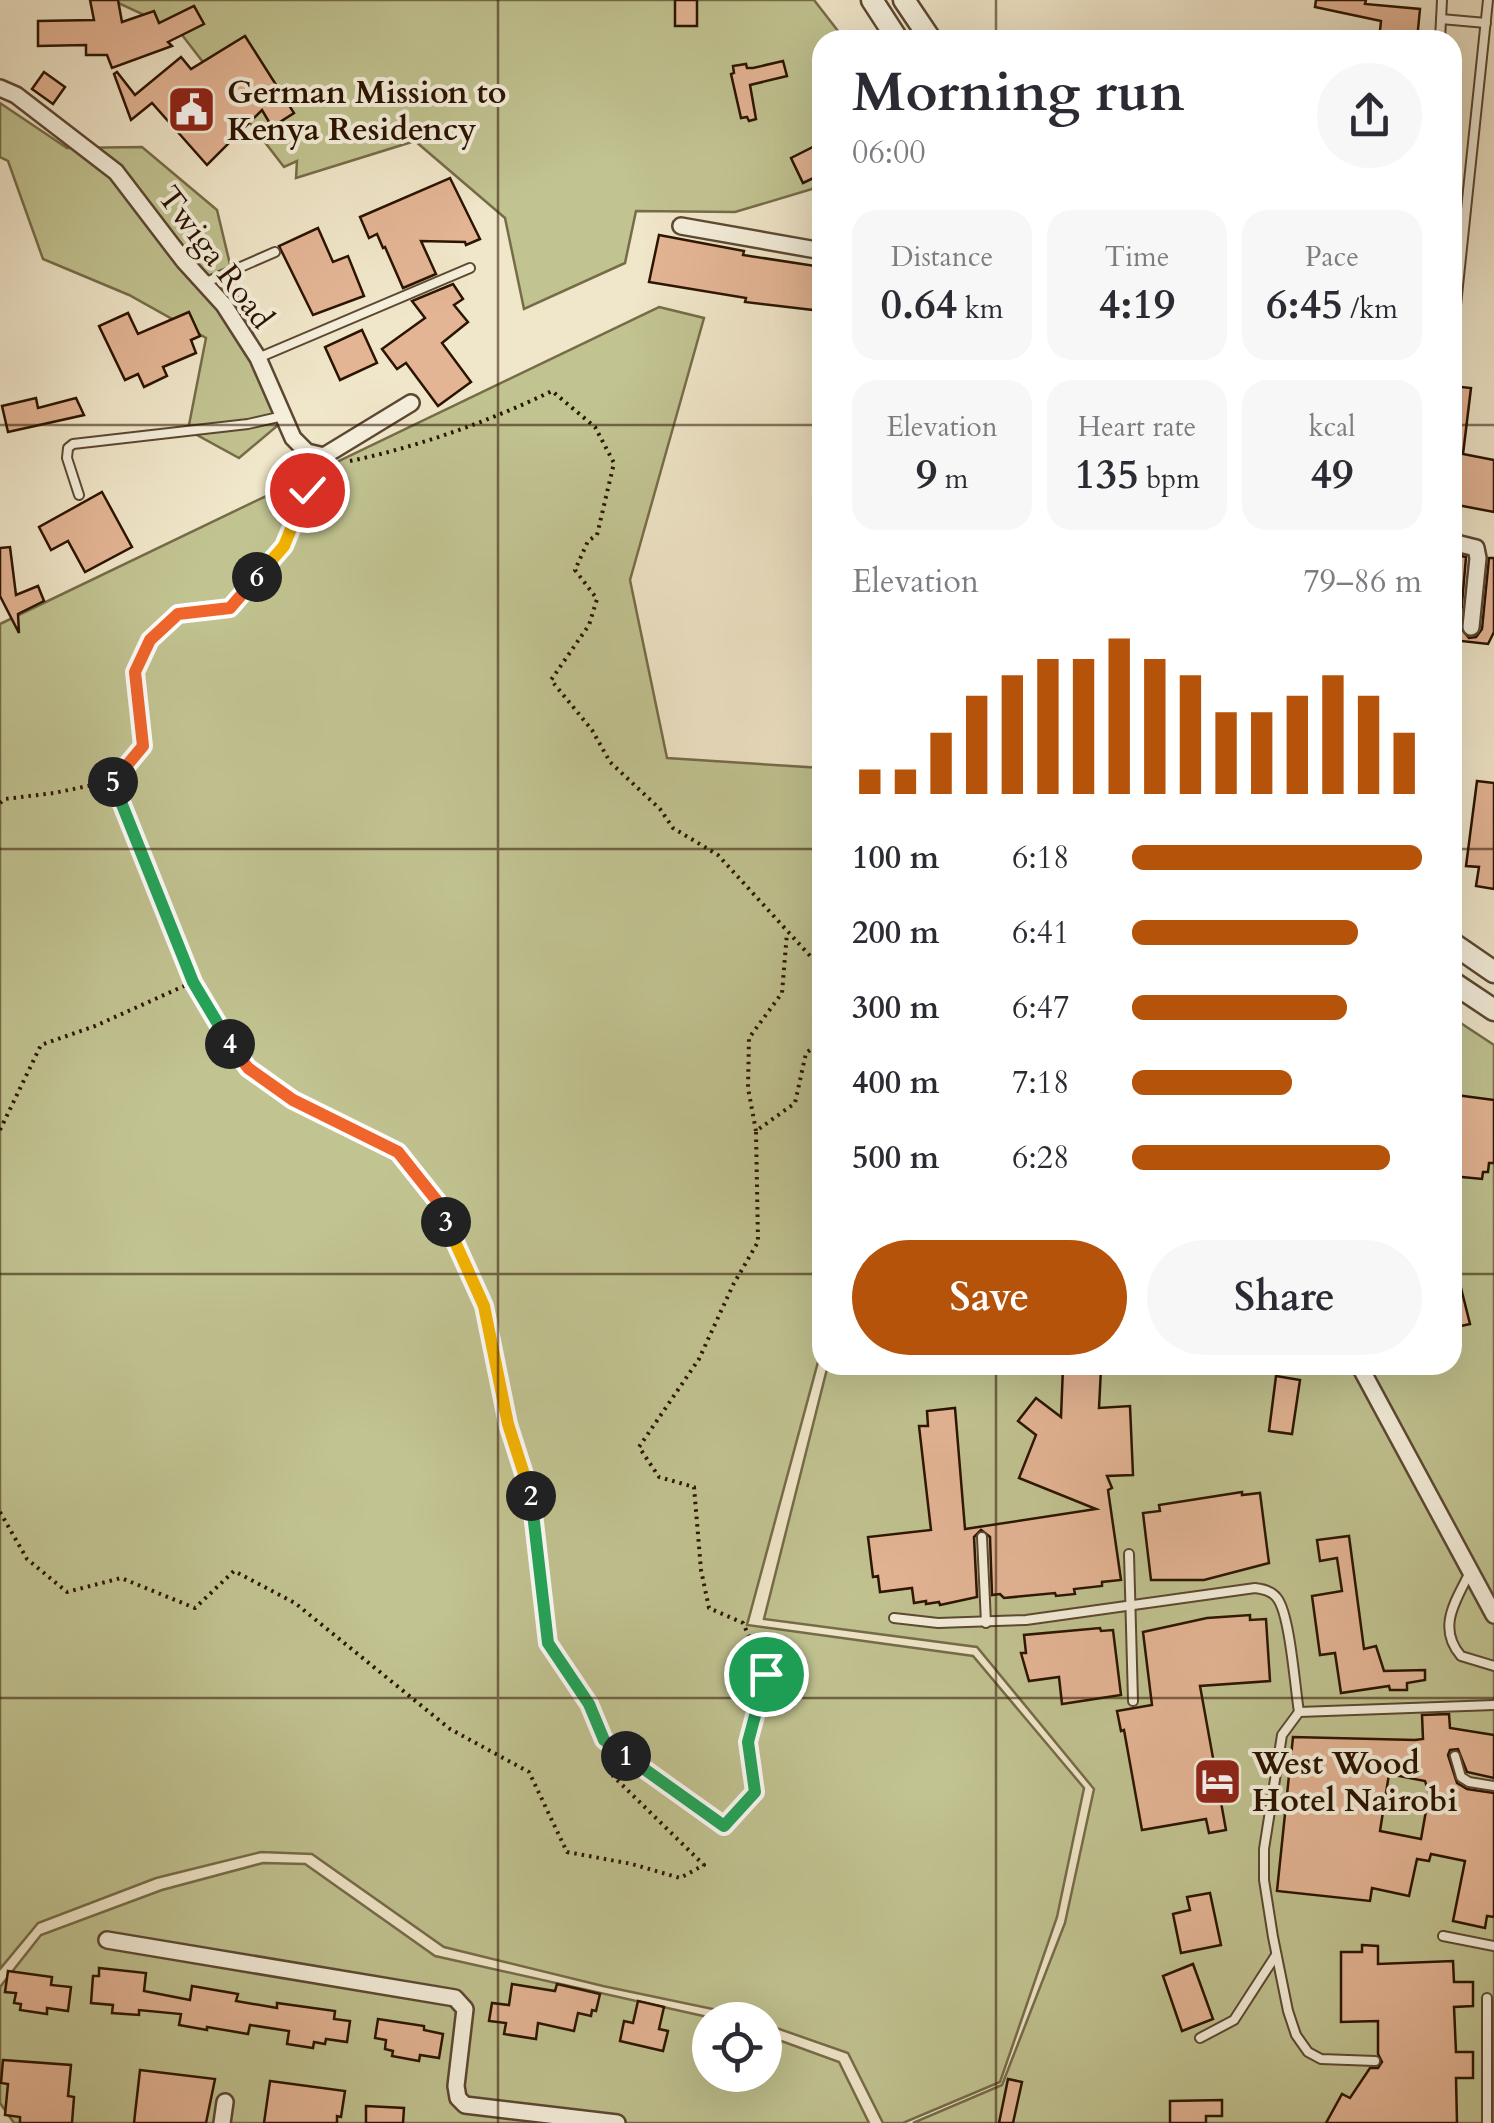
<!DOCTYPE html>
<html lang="en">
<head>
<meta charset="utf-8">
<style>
  :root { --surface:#fff; --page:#f7f7f7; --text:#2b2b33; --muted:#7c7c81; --accent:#b45309 }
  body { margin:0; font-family:Cardo,serif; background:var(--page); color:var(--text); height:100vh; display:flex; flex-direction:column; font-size:38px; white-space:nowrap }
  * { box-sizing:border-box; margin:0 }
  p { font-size:32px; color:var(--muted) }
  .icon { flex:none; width:55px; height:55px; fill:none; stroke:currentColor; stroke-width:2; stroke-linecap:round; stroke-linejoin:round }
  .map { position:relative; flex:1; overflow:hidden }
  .details { position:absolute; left:812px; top:30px; width:650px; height:1345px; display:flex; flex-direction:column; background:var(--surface); border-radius:30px; box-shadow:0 10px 40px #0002 }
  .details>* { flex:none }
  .buttons { position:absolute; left:692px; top:2002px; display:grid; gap:20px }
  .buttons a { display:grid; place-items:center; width:90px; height:90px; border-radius:50%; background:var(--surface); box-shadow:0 10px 40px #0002; font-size:50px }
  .pin { position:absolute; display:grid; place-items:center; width:85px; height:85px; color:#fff; margin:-42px; border:5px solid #fff; border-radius:50%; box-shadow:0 2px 10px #0007 }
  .km { position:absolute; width:50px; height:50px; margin:-25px; border-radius:50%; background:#222; color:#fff; font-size:28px; line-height:50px; text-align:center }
  .round { display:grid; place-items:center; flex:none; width:105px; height:105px; border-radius:52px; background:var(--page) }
  .summary { display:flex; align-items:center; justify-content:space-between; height:170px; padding:0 40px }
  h1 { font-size:55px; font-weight:700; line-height:75px }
  .stats { display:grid; grid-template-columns:repeat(3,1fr); gap:15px; height:170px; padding:10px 40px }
  .stats div { display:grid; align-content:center; border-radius:25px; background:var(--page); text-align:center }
  .stats b { font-size:42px; font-weight:700 }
  .stats small { font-size:28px; font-weight:400 }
  .stats p { font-size:28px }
  .chart { height:280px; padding:20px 40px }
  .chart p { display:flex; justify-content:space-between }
  .chart svg { width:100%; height:180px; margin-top:10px; stroke:var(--accent); stroke-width:6 }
  .action { display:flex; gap:20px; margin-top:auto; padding:20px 40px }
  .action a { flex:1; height:115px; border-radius:60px; background:var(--accent); color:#fff; font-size:40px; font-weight:700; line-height:115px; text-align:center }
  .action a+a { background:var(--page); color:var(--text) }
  ul { padding:0 40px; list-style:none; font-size:32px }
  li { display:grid; grid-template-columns:160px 120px 1fr; align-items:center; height:75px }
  li i { height:25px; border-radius:12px; background:var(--accent) }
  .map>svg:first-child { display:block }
</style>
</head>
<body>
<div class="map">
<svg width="1494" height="2123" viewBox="0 0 1494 2123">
  <rect width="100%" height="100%" fill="#f0e6c9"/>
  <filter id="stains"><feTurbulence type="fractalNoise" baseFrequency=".002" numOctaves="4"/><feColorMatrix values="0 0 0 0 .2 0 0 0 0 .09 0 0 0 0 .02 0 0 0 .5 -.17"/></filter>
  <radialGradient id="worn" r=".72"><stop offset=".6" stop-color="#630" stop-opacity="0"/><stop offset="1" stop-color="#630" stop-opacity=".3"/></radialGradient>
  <g fill="#c1c391" stroke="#766c48" stroke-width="2.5">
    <path d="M112 0H814L845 40H822V186L735 212 636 211 625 263 524 309 505 218 415 141 296 178 297 161 284 167 179 31Z"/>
    <path d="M0 103 67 148 142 147 217 210 239 302 289 416 239 458 188 430 206 338 129 295 43 259 8 161 0 157Z"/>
    <path d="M659 307 704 318 630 580 667 758 822 768V1347L747 1625 973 1656 1084 1788 1057 1917 1000 2082 903 2123H883L848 2053 765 2024V2020L603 1986 444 1947 312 1854 261 1852 156 1878 38 1923 0 1969V624Z"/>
    <path d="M1453 1018 1494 1045V2123H913L1002 2085 1065 1923 1094 1789 977 1647 764 1619 828 1365H1452Z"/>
    <path d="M263 1863 305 1864 435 1956 721 2020H710V2075H765V2035L839 2062 869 2123H14L0 2103V1987L41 1935 162 1890Z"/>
  </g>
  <g fill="#e4b595" stroke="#2b1400" stroke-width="2.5" fill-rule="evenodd">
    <path d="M90 0H118L122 22 154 11 159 23 194 6 204 24 168 42 172 46 112 68 107 55H86V45L38 46V21L94 20Z"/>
    <rect x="675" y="0" width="22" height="26"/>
    <path d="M1316 0H1366L1365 4 1420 9 1417 40H1379L1381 21 1315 7Z"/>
    <path d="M245 36 294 113 272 127 262 110 207 165 152 103 131 120 114 74 117 72 135 95 181 57 191 69Z"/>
    <path d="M783 61 787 76 750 85 756 119 749 121 747 117 741 118 731 74 734 73 733 66 746 64 747 68H753Z"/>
    <path d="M44 72 65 87 53 104 32 89Z"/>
    <path d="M815 146 822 162V174L803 183 791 158Z"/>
    <path d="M450 178 480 239 466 245 465 242 421 241 436 274 403 288 385 247 383 248 377 234 369 238 360 217Z"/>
    <path d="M318 228 333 262 348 256 364 296 313 315 279 246Z"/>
    <path d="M659 235 744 251 743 255 822 267V311L745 302 746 298 649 282Z"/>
    <path d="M453 284 463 299 454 305 468 322 442 343 471 382 438 406 406 363 397 369 382 349 425 318 412 301Z"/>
    <path d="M189 312 200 336 191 340 196 353 163 367 167 376 144 387 138 374 125 380 99 326 128 313 138 334Z"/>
    <path d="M362 330 377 363 340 380 325 347Z"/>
    <path d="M1452 386 1471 388 1463 454 1494 460V512L1452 504Z"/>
    <path d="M36 398 38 408 76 398 84 415 8 432 2 406Z"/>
    <path d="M102 492 132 547 85 572 68 541 51 550 39 527Z"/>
    <path d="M10 547 16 595 38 586 44 601 18 614 19 633 0 596V548Z"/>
    <path d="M1452 554 1466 557 1460 627 1469 638 1476 637 1482 629 1489 558H1494V632L1488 644 1452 640Z"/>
    <path d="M1477 781 1494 783V889L1476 886 1479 867 1466 866Z"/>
    <path d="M1456 1095 1494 1100V1163H1489L1488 1172H1483L1482 1179 1452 1176Z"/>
    <path d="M1458 1276 1470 1324 1452 1328V1277Z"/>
    <path d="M1063 1367 1101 1369 1099 1408 1130 1406 1133 1475 1107 1476 1112 1488 1108 1490 1121 1580 1102 1582V1586L1074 1589 1075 1594 1056 1596 1055 1593 1004 1598 1000 1594 992 1595 990 1537 981 1530 974 1537 977 1597 940 1605 939 1602 926 1604V1601L914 1603 912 1588 880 1592 878 1576 873 1577 868 1537 931 1530 919 1426H928L927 1411 955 1408 965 1529 1096 1509 1019 1478 1036 1435 1018 1421 1036 1398 1061 1417Z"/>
    <path d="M1276 1376 1300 1380 1292 1434 1269 1431Z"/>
    <path d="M1242 1492V1495L1260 1493 1269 1563 1204 1580H1151L1143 1513 1160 1511 1159 1505Z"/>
    <path d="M1349 1536 1364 1649 1376 1646 1384 1671 1425 1670V1680L1407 1683V1690H1390L1389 1686 1341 1693 1335 1653 1320 1655 1312 1596 1342 1591 1337 1558 1320 1561 1317 1540Z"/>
    <path d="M1250 1615V1620L1266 1619 1270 1681 1200 1686 1226 1830 1209 1833 1206 1819 1142 1830 1124 1730 1121 1731 1117 1711 1152 1705 1143 1632 1207 1618Z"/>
    <path d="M1100 1628 1101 1631 1113 1630 1121 1695 1062 1704 1059 1677 1029 1681 1021 1653H1026L1024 1635Z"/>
    <path d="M1449 1714 1450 1728 1494 1735V1778L1467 1772 1458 1749 1450 1750 1448 1755 1457 1783 1467 1789 1494 1793V1917L1487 1916 1485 1928 1453 1921 1465 1861 1431 1854 1429 1861 1417 1859 1409 1896 1372 1888 1370 1901 1277 1891 1293 1737 1415 1740 1423 1739 1422 1715ZM1389 1774 1425 1781 1429 1794 1421 1839 1380 1831Z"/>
    <path d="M1210 1893 1221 1945 1181 1953 1173 1914 1190 1910 1187 1897Z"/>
    <path d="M1362 1945 1378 1946V1964L1453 1961 1454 1982H1473V2006L1454 2007 1456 2052H1473V2078H1456L1457 2123H1326L1342 2094 1350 2098 1370 2068H1378L1382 2062 1378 2054V2021L1341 2022V1952H1362Z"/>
    <path d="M1193 1964 1213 2019 1182 2031 1163 1976Z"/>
    <path d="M99 1968 146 1973 144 1991 190 2000 192 1986 238 1994 236 2001 277 2008V2003L335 2011 334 2019 350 2021 347 2042 326 2039 325 2044 314 2042 313 2048 287 2044 289 2031 250 2025 248 2034 207 2027V2030L179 2025 181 2014 139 2010V2015L112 2013 113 2005 91 2003 93 1976H99Z"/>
    <path d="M8 1971 52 1977 51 1985 71 1987 68 2011 47 2008V2014L20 2010 21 2004 14 2003 16 1993 5 1992Z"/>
    <path d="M512 1984 555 1991 557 1984 600 1994 596 2011 592 2010 591 2016 578 2013 574 2031 538 2023 536 2039 504 2034 506 2023 489 2021 492 2003 509 2005Z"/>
    <path d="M638 2001 664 2007 659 2029 668 2031 663 2051 620 2041 624 2021 633 2023Z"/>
    <path d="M378 2019 424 2026V2030L443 2034 439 2058 420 2055 419 2061 392 2056 393 2051 385 2049 386 2040 375 2038Z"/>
    <path d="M3 2060 71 2065 68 2096 74 2097 72 2123H20V2117L5 2115 8 2084 1 2083Z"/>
    <path d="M140 2070 215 2079 206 2123H134Z"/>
    <path d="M1008 2079 1022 2082 1013 2123H999Z"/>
    <path d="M270 2081 345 2091 341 2117 337 2116V2123H264Z"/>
    <path d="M1222 2100V2116H1206V2123H1170V2101Z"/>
    <path d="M366 2106 404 2108 403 2123H366Z"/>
  </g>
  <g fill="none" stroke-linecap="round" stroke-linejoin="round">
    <defs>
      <g id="service">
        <path d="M1441 19 1486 23"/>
        <path d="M1440 40 1442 0"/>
        <path d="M204 283 275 252"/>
        <path d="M1452 343 1488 0"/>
        <path d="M258 358 470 268"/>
        <path d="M79 495 67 458 68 448 73 444 248 424 283 416"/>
        <path d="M982 1537 986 1623"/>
        <path d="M1129 1554 1133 1701"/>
        <path d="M1469 1574C1455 1602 1437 1628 1461 1656L1494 1666"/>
        <path d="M894 1618 938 1623 1026 1620 1255 1588C1264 1589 1272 1591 1277 1598 1290 1614 1295 1688 1299 1712"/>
        <path d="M1455 1756 1461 1777 1469 1782 1494 1786"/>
        <path d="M1443 1936 1494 1946"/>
        <path d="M1487 1998V2123"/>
        <path d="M1200 2038 1234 2020 1276 1955"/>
        <path d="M1375 2061 1321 2059 1308 2052 1296 2035 1288 2011 1273 1937 1264 1880V1849L1282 1735 1299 1712 1494 1705"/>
      </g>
      <g id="minor">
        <path d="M0 88 16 95 116 172 184 261 224 305 258 358 293 438 307 452 324 456 411 403"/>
        <path d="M681 226 822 251"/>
        <path d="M1452 542 1476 548 1478 558 1471 627"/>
        <path d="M1359 1365 1494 1615"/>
        <path d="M107 1940 455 1998 465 2009 456 2086 458 2098 465 2105 617 2123"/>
        <path d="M222 2123 225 2102"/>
      </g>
      <g id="tertiary">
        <path d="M872 0 898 40"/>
        <path d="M904 0 931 40"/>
        <path d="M1452 943 1494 972"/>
        <path d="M1452 982 1494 1010"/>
      </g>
    </defs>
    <use href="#service" stroke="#5c4832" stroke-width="12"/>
    <use href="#minor" stroke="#5c4832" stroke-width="20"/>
    <use href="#tertiary" stroke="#5c4832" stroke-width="25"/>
    <g stroke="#2b1400" stroke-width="4" stroke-dasharray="2.5 5" stroke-linecap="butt">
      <path d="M350 461C418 447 490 421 552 391L595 427 614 463 597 535 588 541 575 570 597 599 589 625 551 680 592 730 610 762 660 809 673 828 718 855 822 969"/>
      <path d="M112 781 192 981"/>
      <path d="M0 803 5 799 54 793 112 781 143 746 135 672 150 639 178 614 231 608 284 545 307 489 329 473"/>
      <path d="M0 1130 41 1045 95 1026 193 982 248 1068 293 1100 397 1152 437 1201 484 1306 508 1424 530 1487 548 1643 589 1704 604 1740 724 1826 755 1792 748 1742 766 1674 743 1623 709 1608 701 1570 694 1487 659 1477 639 1447 699 1359 733 1285 758 1242 756 1131 795 1103 806 1053 822 1041"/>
      <path d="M756 1131 748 1088 749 1038 782 993 787 933"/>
      <path d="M0 1512 27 1559 67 1592 121 1578 195 1608 234 1571 295 1603 450 1729 529 1772 567 1852 632 1864 680 1878 704 1865 613 1776 616 1749"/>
    </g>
    <use href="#service" stroke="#f5efdc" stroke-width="8"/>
    <use href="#minor" stroke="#f5efdc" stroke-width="15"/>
    <use href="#tertiary" stroke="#f5efdc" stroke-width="20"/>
  </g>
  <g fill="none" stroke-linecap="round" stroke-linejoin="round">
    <defs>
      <path id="split-1" d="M626 1756 724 1826 755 1792 748 1742 766 1674"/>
      <path id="split-2" d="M531 1496 548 1643 589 1704 604 1740 626 1756"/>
      <path id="split-3" d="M446 1222 484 1306 508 1424 531 1496"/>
      <path id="split-4" d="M230 1044 248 1068 293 1100 398 1152 437 1201 446 1222"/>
      <path id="split-5" d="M113 782 193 982 230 1044"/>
      <path id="split-6" d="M113 782 143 746 135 672 150 640 178 614 230 608 257 577"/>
      <path id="split-7" d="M257 577 284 546 307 490"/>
    </defs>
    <use href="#split-1" stroke="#fff" stroke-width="20"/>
    <use href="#split-2" stroke="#fff" stroke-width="20"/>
    <use href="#split-3" stroke="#fff" stroke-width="20"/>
    <use href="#split-4" stroke="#fff" stroke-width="20"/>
    <use href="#split-5" stroke="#fff" stroke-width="20"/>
    <use href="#split-6" stroke="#fff" stroke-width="20"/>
    <use href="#split-7" stroke="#fff" stroke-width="20"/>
    <use href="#split-1" stroke="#22a559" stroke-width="12"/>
    <use href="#split-2" stroke="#22a559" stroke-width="12"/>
    <use href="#split-3" stroke="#f5b400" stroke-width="12"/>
    <use href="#split-4" stroke="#f0652b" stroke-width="12"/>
    <use href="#split-5" stroke="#22a559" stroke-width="12"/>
    <use href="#split-6" stroke="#f0652b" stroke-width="12"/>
    <use href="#split-7" stroke="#f5b400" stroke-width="12"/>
  </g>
  <path fill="none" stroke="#2b1400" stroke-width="2.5" stroke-opacity="0.55" d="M498 0V2123M996 0V40M0 425H822M1452 425H1494M0 849H822M1452 849H1494M0 1274H822M1452 1274H1494M996 1365V2123M0 1698H1494"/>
  <defs>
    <symbol id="civic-square" viewBox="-11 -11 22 22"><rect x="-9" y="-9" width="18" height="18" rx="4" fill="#8f2418" stroke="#f5efdc"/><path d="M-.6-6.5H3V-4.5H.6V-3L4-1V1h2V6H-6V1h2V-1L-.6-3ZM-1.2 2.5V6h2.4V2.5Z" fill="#fff"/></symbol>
    <symbol id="hotel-square" viewBox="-11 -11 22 22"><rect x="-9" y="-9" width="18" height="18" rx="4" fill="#8f2418" stroke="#f5efdc"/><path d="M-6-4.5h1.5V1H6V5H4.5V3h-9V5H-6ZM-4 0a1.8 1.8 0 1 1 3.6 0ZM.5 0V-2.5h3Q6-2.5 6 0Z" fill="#fff"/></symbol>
  </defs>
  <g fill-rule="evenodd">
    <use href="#civic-square" x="164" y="82" width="55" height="55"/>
    <use href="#hotel-square" x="1190" y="1754" width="55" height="55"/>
  </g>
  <g text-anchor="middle" stroke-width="8" stroke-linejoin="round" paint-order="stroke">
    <g font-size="32" font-weight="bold" fill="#2b1400" stroke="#f5efdc" text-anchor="start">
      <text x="227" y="103">German Mission to<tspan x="227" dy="37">Kenya Residency</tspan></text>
      <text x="1252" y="1774">West Wood<tspan x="1252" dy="37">Hotel Nairobi</tspan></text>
    </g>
    <g font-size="32" fill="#2b1400" stroke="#f5efdc">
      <text transform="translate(216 257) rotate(53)" y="11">Twiga Road</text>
    </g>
  </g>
  <rect width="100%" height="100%" filter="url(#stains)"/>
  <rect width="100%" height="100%" fill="url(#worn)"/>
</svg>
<div class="buttons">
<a><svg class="icon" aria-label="locate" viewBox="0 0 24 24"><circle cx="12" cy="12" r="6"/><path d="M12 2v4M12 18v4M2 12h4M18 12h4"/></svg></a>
</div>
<div class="pin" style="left:766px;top:1674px;background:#1e9e55"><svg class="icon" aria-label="arrive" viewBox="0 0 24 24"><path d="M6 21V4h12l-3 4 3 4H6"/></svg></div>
<div class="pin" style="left:307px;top:490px;background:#d93025"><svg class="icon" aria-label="check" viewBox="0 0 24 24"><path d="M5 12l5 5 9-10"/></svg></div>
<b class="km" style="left:626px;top:1756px">1</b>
<b class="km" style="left:531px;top:1496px">2</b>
<b class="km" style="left:446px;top:1222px">3</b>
<b class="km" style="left:230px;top:1044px">4</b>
<b class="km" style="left:113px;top:782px">5</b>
<b class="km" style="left:257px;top:577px">6</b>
<section class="details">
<div class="summary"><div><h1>Morning run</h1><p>06:00</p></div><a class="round"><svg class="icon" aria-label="share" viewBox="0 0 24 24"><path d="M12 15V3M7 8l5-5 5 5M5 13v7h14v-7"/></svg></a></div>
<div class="stats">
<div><p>Distance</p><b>0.64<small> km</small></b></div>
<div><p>Time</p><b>4:19</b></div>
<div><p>Pace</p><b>6:45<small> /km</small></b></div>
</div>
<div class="stats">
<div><p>Elevation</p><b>9<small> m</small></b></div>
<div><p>Heart rate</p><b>135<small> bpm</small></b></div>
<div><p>kcal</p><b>49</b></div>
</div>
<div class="chart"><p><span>Elevation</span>79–86 m</p>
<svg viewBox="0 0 160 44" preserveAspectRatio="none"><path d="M5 44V38M15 44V38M25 44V29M35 44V20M45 44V15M55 44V11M65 44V11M75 44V6M85 44V11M95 44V15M105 44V24M115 44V24M125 44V20M135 44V15M145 44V20M155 44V29"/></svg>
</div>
<ul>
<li><b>100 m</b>6:18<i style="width:100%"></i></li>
<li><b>200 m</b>6:41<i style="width:78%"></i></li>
<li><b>300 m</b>6:47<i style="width:74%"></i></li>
<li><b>400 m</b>7:18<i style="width:55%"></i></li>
<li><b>500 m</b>6:28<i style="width:89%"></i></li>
</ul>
<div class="action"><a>Save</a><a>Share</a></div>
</section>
</div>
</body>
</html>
